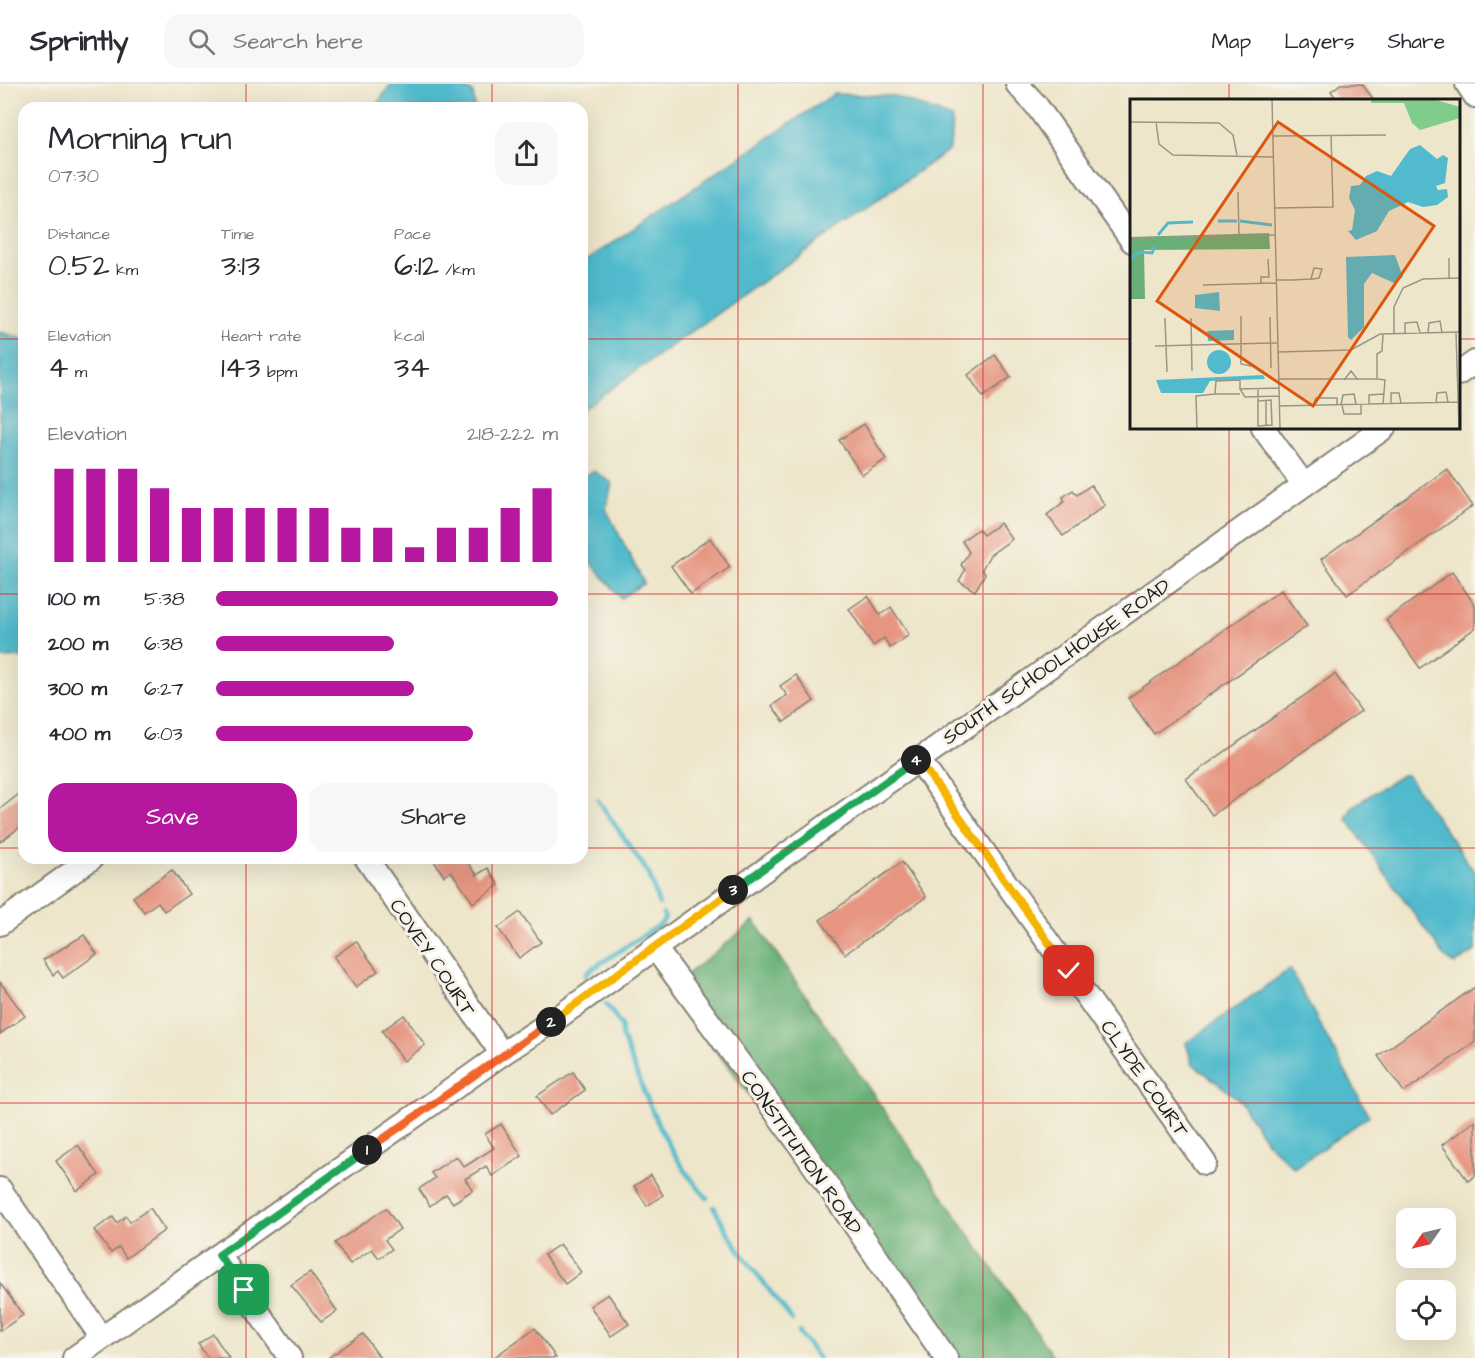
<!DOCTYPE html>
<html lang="en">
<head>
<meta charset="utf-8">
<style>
  :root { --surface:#fff; --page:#f7f7f7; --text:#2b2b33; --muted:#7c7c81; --line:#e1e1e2; --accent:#b5179e }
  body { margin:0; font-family:"Architects Daughter",sans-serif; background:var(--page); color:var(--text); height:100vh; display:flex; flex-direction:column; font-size:22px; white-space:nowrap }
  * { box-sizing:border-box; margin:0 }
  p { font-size:20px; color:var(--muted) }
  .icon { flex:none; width:33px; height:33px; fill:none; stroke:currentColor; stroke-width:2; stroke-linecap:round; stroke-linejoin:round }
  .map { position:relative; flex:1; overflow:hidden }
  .drawer { position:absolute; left:18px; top:18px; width:570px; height:762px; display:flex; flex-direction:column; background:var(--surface); border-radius:18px; box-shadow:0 6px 24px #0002 }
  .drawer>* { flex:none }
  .needle { width:39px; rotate:236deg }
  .controls { position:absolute; left:1396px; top:1124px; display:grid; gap:12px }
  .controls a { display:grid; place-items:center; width:60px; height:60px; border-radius:12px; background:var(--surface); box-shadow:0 6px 24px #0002; font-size:30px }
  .pin { position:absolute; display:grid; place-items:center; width:51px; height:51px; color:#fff; margin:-26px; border-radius:12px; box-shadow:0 3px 9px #0006 }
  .km { position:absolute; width:30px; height:30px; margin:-15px; border-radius:50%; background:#222; color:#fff; font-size:16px; line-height:30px; text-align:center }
  .round { display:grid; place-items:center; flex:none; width:63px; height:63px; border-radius:18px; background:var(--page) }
  .summary { display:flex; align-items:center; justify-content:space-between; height:102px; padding:0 30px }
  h1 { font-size:33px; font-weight:600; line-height:45px }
  .stats { display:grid; grid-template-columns:repeat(3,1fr); gap:9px; height:102px; padding:6px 30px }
  .stats div { display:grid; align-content:center }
  .stats b { font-size:30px; font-weight:600 }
  .stats small { font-size:16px; font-weight:400 }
  .stats p { font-size:16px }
  .chart { height:168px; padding:12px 30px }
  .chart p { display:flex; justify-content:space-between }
  .chart svg { width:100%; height:108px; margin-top:6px; stroke:var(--accent); stroke-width:6 }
  .cta { display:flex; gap:12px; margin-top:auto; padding:12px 30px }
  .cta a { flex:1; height:69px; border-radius:18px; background:var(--accent); color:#fff; font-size:24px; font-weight:600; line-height:69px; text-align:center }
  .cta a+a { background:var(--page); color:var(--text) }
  ul { padding:0 30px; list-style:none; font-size:20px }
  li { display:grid; grid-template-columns:96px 72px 1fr; align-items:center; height:45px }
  li i { height:15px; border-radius:8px; background:var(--accent) }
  header { display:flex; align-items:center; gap:36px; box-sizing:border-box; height:84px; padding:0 30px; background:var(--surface); border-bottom:2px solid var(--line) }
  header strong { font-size:28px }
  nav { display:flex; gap:33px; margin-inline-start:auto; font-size:21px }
  .search { width:420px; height:54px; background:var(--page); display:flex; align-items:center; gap:15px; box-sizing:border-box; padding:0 21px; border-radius:18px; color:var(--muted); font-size:22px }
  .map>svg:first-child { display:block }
</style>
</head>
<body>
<header>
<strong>Sprintly</strong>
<div class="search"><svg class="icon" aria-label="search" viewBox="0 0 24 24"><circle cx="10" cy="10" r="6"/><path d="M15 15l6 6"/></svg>Search here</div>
<nav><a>Map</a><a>Layers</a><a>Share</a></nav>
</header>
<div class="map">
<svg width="1475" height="1274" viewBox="0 0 1475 1274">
  <rect width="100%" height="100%" fill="#f7f3e8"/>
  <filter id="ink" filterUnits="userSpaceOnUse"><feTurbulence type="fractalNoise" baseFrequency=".0167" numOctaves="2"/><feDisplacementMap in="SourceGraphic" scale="12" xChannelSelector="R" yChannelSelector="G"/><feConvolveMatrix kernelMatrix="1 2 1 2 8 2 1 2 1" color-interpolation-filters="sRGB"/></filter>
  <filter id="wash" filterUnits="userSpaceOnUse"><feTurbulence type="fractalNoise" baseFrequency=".008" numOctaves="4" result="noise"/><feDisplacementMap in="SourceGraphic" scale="24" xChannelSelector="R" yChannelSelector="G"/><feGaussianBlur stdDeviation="1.35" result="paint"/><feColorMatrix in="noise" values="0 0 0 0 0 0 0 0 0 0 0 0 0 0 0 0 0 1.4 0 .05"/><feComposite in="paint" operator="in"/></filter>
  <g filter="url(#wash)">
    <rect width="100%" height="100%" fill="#eee6cb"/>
    <path fill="#68b077" stroke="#42664a" stroke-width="1.5" d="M754 837 1054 1274H939L840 1131 669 905Z"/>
    <g fill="#51bbcd" stroke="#366c74" stroke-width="1.5">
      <path d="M391 0H451L473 8 475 24H374Z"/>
      <path d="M834 10 895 12 952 34 950 65 582 325V175H588Z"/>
      <path d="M0 248 24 255V573L0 574Z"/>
      <path d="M594 387 612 399 606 425 644 499 621 514 582 468V392Z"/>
      <path d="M1402 691H1407L1475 789V867L1455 880 1445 873 1346 734 1353 722Z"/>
      <path d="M1290 885 1369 1032 1294 1084 1266 1057 1239 1016 1192 979 1186 959Z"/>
    </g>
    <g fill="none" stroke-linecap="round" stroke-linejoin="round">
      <g stroke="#51bbcd" stroke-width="4.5">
        <path d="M598 716 649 790 659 821"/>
        <path d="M586 892 587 888 661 840 665 834 663 830"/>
        <path d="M606 920 621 941V950C644 1008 664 1068 707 1114"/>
        <path d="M714 1123C734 1165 764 1198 792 1236"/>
        <path d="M799 1248 818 1274"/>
      </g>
    </g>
    <g id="blocks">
      <g fill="#e69581">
        <path d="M1341 0H1362L1374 16H1337L1331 7Z"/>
        <path d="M995 271 1011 293 983 313 968 291Z"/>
        <path d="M864 340 886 375 862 391 839 356Z"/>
        <path d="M1447 385 1473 422 1347 511 1321 475Z"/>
        <path d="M1091 401 1105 421 1063 452 1047 431 1065 417 1063 413 1073 406 1077 411Z"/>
        <path d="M1000 439 1012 455 990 471 982 485 985 490 975 507 959 497 965 486 961 481 969 468 962 457 978 445 983 451Z"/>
        <path d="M710 454 730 483 691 510 671 482Z"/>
        <path d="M1452 488 1475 521V544L1420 584 1386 536Z"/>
        <path d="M1281 506 1307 542 1154 650 1128 614Z"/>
        <path d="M868 512 880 531 891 523 909 551 890 564 884 554 873 562 849 525Z"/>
        <path d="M1335 590 1361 627 1212 731 1186 695Z"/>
        <path d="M796 591 814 617 784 638 772 622 787 611 780 602Z"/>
        <path d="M19 710 24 716V740L0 758V725Z"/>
        <path d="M432 774H469L466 776 477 791 488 784 499 801 473 819 451 787 444 792Z"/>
        <path d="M902 778 926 813 845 870 820 836Z"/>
        <path d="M172 786 189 810 164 827 158 818 144 828 133 813Z"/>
        <path d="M520 828 541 858 519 874 498 844Z"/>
        <path d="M84 851 97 870 63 894 58 887 53 891 43 876Z"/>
        <path d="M356 857 378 887 356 903 334 873Z"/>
        <path d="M0 898 25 932 0 950Z"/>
        <path d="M1475 903V958L1404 1008 1378 972Z"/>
        <path d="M404 931 425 961 404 977 382 947Z"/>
        <path d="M573 988 585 1006 550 1031 537 1012Z"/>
        <path d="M1475 1037V1092L1468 1097 1442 1061Z"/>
        <path d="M501 1040 522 1072 492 1092 486 1082 465 1095 473 1106 453 1119 446 1110 430 1122 419 1105 435 1094 431 1089 456 1072 464 1083 494 1064 485 1050Z"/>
        <path d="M78 1061 99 1091 77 1107 56 1077Z"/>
        <path d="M651 1091 663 1111 647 1122 634 1102Z"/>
        <path d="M150 1124 165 1146 126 1174 119 1163 111 1169 94 1146 113 1133 117 1139 126 1132 130 1138Z"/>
        <path d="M386 1124 400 1145 385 1156 392 1165 379 1174 372 1165 350 1180 335 1159Z"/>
        <path d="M560 1160 581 1188 565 1200 544 1171Z"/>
        <path d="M310 1188 337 1227 321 1238 291 1201Z"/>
        <path d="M0 1199 23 1231 0 1247Z"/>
        <path d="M608 1210 629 1240 611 1252 590 1222Z"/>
        <path d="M535 1244 556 1274H493Z"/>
        <path d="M213 1250 229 1274H208L198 1260Z"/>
        <path d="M363 1250 380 1274H328Z"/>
      </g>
    </g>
  </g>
  <g filter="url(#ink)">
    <use href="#blocks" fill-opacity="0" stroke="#858174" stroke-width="1.5"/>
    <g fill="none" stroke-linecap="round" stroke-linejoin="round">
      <defs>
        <g id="minor">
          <path d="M1017 0 1036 21 1132 157"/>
          <path d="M1467 0 1475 12"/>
          <path d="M1458 290 1475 278"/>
          <path d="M1263 344 1304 401"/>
          <path d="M918 675 1205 1079"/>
          <path d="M366 774 502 970"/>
          <path d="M0 840 92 774"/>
          <path d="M655 864 797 1057 946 1274"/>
          <path d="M0 1105 102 1254"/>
          <path d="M219 1171 290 1274"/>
          <path d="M74 1274 502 970 560 932 1384 344"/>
        </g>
      </defs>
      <use href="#minor" stroke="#858174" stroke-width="26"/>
      <use href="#minor" stroke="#fff" stroke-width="22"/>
    </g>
  </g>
  <g fill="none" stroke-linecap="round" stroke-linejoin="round" filter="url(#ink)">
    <defs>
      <path id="split-1" d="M244 1206 219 1171 367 1066"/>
      <path id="split-2" d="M367 1066 551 938"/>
      <path id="split-3" d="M551 938 733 806"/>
      <path id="split-4" d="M733 806 916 676"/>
      <path id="split-5" d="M916 676 918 675 1069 887"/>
    </defs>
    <use href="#split-1" stroke="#fff" stroke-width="12"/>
    <use href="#split-2" stroke="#fff" stroke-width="12"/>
    <use href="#split-3" stroke="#fff" stroke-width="12"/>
    <use href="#split-4" stroke="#fff" stroke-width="12"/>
    <use href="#split-5" stroke="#fff" stroke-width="12"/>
    <use href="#split-1" stroke="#22a559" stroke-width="8"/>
    <use href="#split-2" stroke="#f0652b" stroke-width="8"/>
    <use href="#split-3" stroke="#f5b400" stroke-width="8"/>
    <use href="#split-4" stroke="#22a559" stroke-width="8"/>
    <use href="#split-5" stroke="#f5b400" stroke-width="8"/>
  </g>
  <path fill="none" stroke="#d62828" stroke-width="1.5" stroke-opacity="0.55" d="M246 0V24M492 0V24M738 0V1274M983 0V1274M1229 0V16M0 255H24M582 255H1132M1458 255H1475M1229 344V1274M0 510H24M582 510H1475M0 764H24M582 764H1475M246 774V1274M492 774V1274M0 1019H1475"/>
  <g text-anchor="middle" stroke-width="6" stroke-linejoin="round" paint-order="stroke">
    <g font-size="20" fill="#1c1c1c" stroke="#f7f3e8">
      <text transform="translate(1056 577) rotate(-35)" y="7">SOUTH SCHOOLHOUSE ROAD</text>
      <text transform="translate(433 873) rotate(56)" y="7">COVEY COURT</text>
      <text transform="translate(1145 994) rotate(55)" y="7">CLYDE COURT</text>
      <text transform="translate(802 1068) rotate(55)" y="7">CONSTITUTION ROAD</text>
    </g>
  </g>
  <g transform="translate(1130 15)">
    <rect width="330" height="330" fill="#eee6cb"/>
    <path d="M241 0H303L330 8V19L290 31 282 24 274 4H241Z" fill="#80cc8b"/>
    <path d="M139 134 140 150 14 151 15 200H0V138Z" fill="#68b077"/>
    <path d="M290 46 307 60 313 56 318 59 315 84 306 87 308 91 317 90 318 98 307 106 293 108 278 103 259 112 247 132 226 141 218 132 222 131 225 111 219 99 221 87 230 86 236 77 247 72 261 77 280 50ZM265 156 273 178 264 184 242 174 234 185V228L221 241 218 238 216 158ZM89 193 90 212 65 209V196ZM77 232 104 231V241L78 242ZM77 263a12 12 0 1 1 24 0a12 12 0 1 1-24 0ZM133 276 135 280 80 282 73 294H31L26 281Z" fill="#51bbcd"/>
    <path fill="none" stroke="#51bbcd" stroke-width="3" d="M88 122H107M110 122 142 126M28 136 38 124 63 123M0 159 10 153 22 154 25 147"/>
    <path fill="none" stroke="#9a9585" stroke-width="1.5" d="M142 0 150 330M0 23 89 24 103 36 107 56M26 23 29 45 43 56 143 58M143 37 256 36M108 93 109 138M144 109 203 108 201 36M0 139 145 136M319 159V180M146 181H162L181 180H183L189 179 192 170 184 169 181 180M131 184V178H139L138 160M73 186 146 184M111 217V265L126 268M140 218 141 269M35 219 37 273M61 219 62 272M326 233 329 330M275 234V224L287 223 290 234M298 234 299 224 310 222 312 234M264 235V208L273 189 293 180 330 179M25 247 147 244M148 253 221 251 250 235 330 233M148 280H247V255L252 252 253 235M247 280 255 281 253 305M214 281 221 272 228 281M149 289 110 290 115 298 149 297M110 290V281L86 282 85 295H110M128 290V327L142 326 141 301 128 302M136 302V326M306 304 307 294 316 293 318 303M239 305V296L253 295M261 305V294H269L271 304M183 306 186 299H207V306M211 306 213 296 224 295 226 305M212 306 214 315H231V305M149 307 328 303M67 330 66 297 85 295"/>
    <path fill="#de560d" fill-opacity="0.15" stroke="#de560d" stroke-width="3" d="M148 23 304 127 183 307 27 202Z"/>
    <rect width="330" height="330" fill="none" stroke="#1c1c1c" stroke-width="3"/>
  </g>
</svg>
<div class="controls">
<a><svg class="needle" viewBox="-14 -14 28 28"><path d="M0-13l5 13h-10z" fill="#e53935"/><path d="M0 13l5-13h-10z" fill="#7c7c81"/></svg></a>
<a><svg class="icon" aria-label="locate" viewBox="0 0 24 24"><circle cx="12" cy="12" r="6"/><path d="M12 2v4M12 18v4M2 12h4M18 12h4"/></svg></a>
</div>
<div class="pin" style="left:244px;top:1206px;background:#1e9e55"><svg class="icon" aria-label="arrive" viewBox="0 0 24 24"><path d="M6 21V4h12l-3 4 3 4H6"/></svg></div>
<div class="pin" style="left:1069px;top:887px;background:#d93025"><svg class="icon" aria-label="check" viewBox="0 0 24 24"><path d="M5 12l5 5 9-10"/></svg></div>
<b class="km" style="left:367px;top:1066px">1</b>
<b class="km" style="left:551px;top:938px">2</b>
<b class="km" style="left:733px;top:806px">3</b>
<b class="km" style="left:916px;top:676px">4</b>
<section class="drawer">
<div class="summary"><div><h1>Morning run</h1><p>07:30</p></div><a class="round"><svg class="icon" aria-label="share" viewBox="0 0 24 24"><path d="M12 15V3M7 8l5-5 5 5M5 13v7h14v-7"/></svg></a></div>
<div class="stats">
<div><p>Distance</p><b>0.52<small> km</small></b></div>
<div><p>Time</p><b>3:13</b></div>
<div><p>Pace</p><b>6:12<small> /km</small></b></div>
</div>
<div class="stats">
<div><p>Elevation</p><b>4<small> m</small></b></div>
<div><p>Heart rate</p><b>143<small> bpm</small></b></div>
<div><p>kcal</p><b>34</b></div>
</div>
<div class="chart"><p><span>Elevation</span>218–222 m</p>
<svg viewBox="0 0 160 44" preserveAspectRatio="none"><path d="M5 44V6M15 44V6M25 44V6M35 44V14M45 44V22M55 44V22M65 44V22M75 44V22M85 44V22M95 44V30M105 44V30M115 44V38M125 44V30M135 44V30M145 44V22M155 44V14"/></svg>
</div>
<ul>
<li><b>100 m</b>5:38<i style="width:100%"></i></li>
<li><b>200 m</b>6:38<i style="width:52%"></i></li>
<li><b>300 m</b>6:27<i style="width:58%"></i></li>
<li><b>400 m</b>6:03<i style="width:75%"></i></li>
</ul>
<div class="cta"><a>Save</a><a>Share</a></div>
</section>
</div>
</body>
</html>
